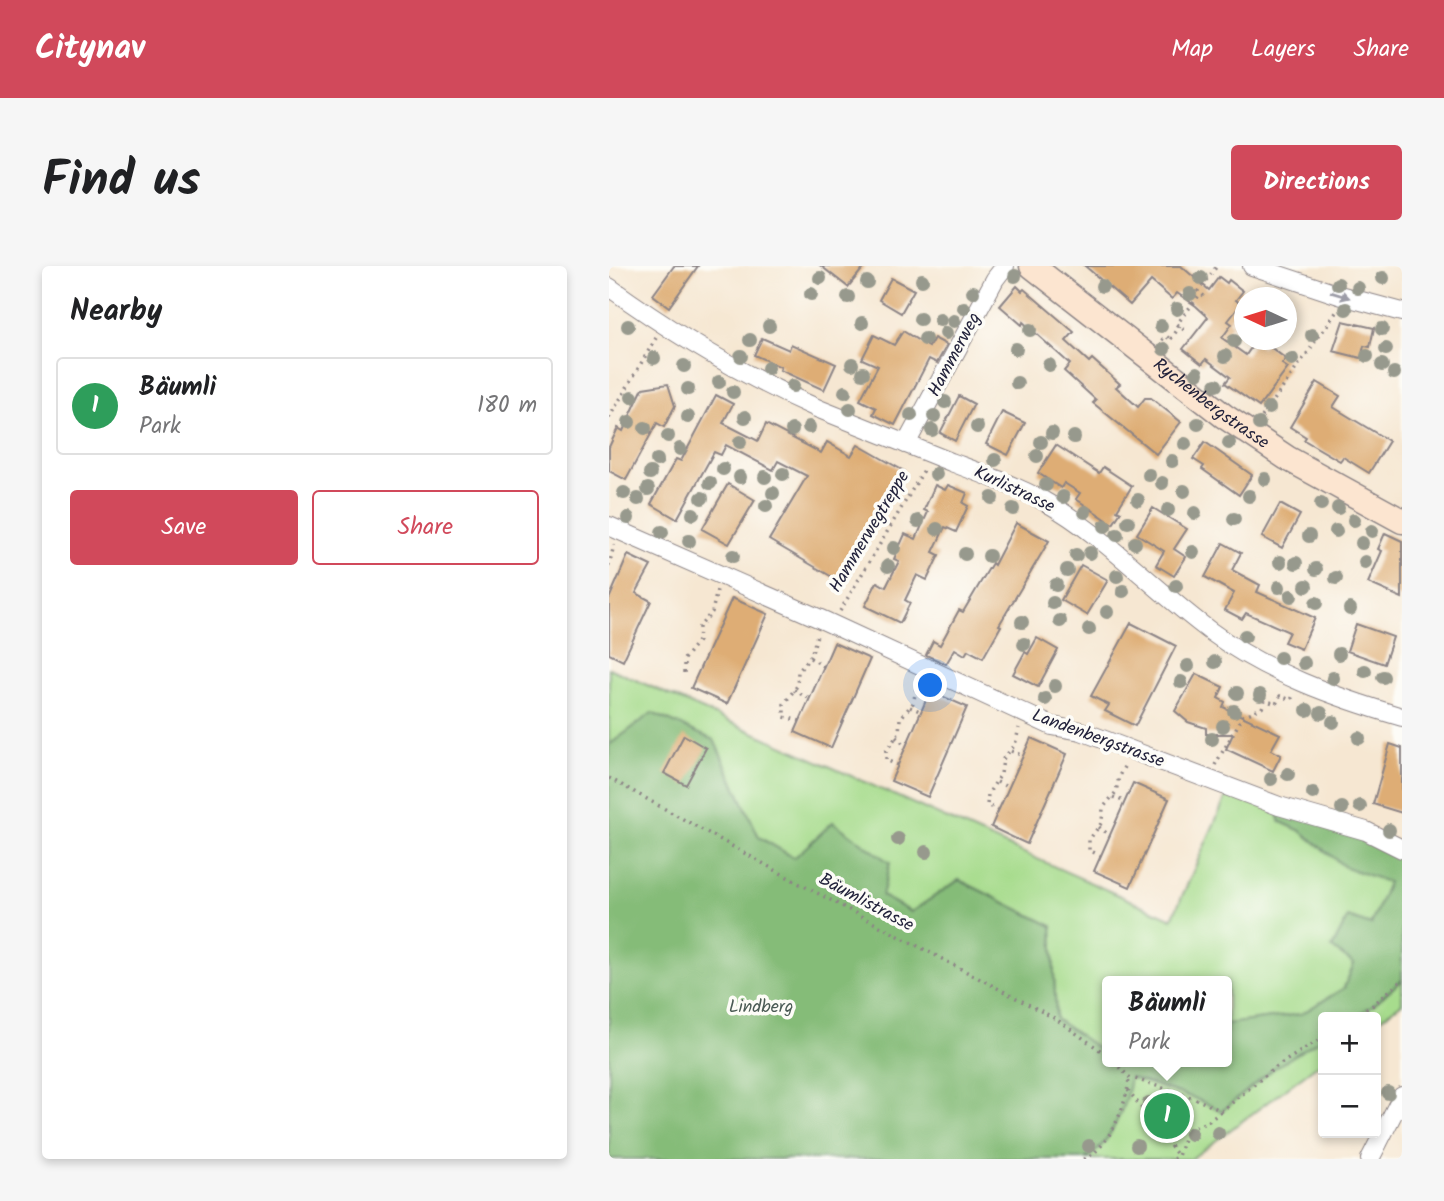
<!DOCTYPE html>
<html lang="en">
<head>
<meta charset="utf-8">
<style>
	body { margin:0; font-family:Kalam,sans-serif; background:#f6f6f6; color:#202124 }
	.controls { position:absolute; right:21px; bottom:21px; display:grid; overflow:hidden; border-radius:7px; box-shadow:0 4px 10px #0003 }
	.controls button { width:63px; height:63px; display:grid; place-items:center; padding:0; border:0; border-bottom:2px solid #e0e0e0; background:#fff; color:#202124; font:35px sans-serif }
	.compass { position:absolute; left:625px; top:21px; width:63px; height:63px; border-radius:50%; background:#fff; box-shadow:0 4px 10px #0003; rotate:274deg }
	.you { position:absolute; left:322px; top:420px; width:24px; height:24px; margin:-18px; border:5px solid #fff; border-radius:50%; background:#1a73e8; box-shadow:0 0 0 10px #1a73e833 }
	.badge { display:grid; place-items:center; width:46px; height:46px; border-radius:50%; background:#d1495b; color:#fff; font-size:23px; font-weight:700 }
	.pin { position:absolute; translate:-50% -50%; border:4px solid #fff; box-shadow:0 2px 7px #0006 }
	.popup { position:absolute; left:493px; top:710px; width:130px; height:91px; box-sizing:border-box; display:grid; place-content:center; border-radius:7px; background:#fff; filter:drop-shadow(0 2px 5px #0005); font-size:23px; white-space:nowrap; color:#757577 }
	.popup b { font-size:26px; color:#202124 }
	.popup::after { content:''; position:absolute; left:50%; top:100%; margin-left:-14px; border:14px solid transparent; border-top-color:#fff }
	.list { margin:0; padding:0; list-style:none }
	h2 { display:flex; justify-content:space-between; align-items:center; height:91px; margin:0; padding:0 28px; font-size:30px }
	h2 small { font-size:23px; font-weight:400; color:#757577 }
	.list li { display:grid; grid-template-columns:46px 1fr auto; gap:21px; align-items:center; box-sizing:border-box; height:98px; margin:0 14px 14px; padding:0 14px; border:2px solid #e0e0e0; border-radius:7px }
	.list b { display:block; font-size:26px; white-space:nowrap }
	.list p { margin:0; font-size:23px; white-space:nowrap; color:#757577 }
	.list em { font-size:23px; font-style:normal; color:#757577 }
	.actions { display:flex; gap:14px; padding:21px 28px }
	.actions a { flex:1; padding:16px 0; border:2px solid #d1495b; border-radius:7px; text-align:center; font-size:24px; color:#d1495b }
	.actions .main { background:#d1495b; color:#fff }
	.map { position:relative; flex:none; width:793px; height:893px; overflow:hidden; border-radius:7px }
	header { display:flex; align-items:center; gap:42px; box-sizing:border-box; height:98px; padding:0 35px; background:#d1495b; color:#fff }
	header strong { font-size:33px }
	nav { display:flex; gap:38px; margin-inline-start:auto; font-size:24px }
	.intro { display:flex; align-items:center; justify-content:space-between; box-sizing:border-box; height:168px; padding:0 42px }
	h1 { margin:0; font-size:49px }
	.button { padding:18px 32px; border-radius:7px; background:#d1495b; color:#fff; font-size:24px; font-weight:700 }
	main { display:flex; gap:42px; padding:0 42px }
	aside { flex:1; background:#fff; border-radius:7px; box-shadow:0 4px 10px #0003 }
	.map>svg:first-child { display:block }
</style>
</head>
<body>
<header>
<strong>Citynav</strong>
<nav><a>Map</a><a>Layers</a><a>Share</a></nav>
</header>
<div class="intro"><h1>Find us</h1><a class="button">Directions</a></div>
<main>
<aside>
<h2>Nearby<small></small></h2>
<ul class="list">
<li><span class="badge" style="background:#2e9e5b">1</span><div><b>Bäumli</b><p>Park</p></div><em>180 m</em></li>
</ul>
<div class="actions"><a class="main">Save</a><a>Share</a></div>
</aside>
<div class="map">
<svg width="793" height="893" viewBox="0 0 793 893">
	<rect width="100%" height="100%" fill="#fdfcf7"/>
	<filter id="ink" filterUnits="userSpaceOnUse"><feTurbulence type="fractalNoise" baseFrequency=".0143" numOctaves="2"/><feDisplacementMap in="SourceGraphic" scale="14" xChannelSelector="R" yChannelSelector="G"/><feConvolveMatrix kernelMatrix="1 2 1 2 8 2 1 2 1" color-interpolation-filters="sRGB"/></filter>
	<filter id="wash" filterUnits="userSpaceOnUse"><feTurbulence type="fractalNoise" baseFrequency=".00686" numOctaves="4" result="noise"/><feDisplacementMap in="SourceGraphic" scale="28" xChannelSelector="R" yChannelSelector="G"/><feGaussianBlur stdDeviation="1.57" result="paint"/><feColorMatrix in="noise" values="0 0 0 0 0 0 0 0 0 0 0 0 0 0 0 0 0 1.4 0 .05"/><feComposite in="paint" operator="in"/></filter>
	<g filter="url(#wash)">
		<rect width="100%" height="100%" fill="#f6e7d2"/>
		<!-- green -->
		<g fill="#a7dc8d" stroke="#647f64" stroke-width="2">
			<path d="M0 402 563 653 621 522 670 540V555L692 565 736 601 780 616 761 660 723 681 745 698 735 722 692 748 618 758V715H498V789L447 753 443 660 350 614 302 646 273 630 224 556 186 592 150 571 105 474 0 479Z"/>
			<path d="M793 714V737L767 756V751H745L764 739Z"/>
			<path d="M714 771V795L582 893H475C500 883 519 837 520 811L585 832 613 845 664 803Z"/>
		</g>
		<!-- forest -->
		<path fill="#85bc78" stroke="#546f5a" stroke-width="2" d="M43 447 105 474 150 571 185 592 224 556 281 597 273 630 302 646 350 614 443 660 447 753 498 789V796H618V758L692 748 735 722 745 698 723 682 739 651 762 659 779 616 736 601 692 565 670 555V540L793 583V714L764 739 745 751H714V771L664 803 613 845 585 832 521 811C518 837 500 883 475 893H0V479Z"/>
		<g id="blocks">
			<!-- building -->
			<g fill="#dead75">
				<path d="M65 0H89L60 41 44 29Z"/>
				<path d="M212 0H256L239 21Z"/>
				<path d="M476 0H572L600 24 610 11 618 17 620 14 634 25 627 34 632 38 619 55 623 58 613 72 637 89 646 76 653 81 656 77 677 93 673 98 679 102 650 141 616 117 621 111 597 93 593 98 574 83 599 51 587 40 568 27 563 33 542 15 521 39Z"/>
				<path d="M282 12 305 24 292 47 270 34Z"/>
				<path d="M408 20 413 25 415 23 465 66 457 75 480 96 483 93 511 118 507 121 529 141 536 132H542L572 156 547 188 484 137 487 134 455 105 461 98 414 56 413 59 391 40Z"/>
				<path d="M734 55 765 62 761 81 755 80 752 92 724 85Z"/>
				<path d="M294 65 320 81 325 72 338 79 328 97 320 93 286 159 264 148 267 142 251 134 269 100 253 93 265 69 285 79Z"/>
				<path d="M153 72 180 84 182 78 227 98 215 124 171 104 172 101 145 89Z"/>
				<path d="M708 116 731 130 724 141 780 175 760 207 734 191 731 195 695 174 697 171 681 161Z"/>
				<path d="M59 118 66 140 55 161 48 157 17 214 0 205V181L9 162 14 165 34 122Z"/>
				<path d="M107 129 124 138 114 157 149 175 157 158 212 187 218 176 242 190 249 179 295 205 230 315 160 274 198 210 169 195 164 204 117 179 112 189 105 186 68 253 42 238 67 193 72 195Z"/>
				<path d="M350 130 365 138 346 175 331 167Z"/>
				<path d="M393 146 416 157 399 189 377 178Z"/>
				<path d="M596 176 643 209 630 229 593 203 595 200 584 193Z"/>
				<path d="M447 179 490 207 494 201 523 220 508 244 512 246 504 258 467 233 471 227 455 217 452 222 429 207Z"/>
				<path d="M119 218 146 234 120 278 93 263Z"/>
				<path d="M326 219 336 224 339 219 358 227 354 237 359 240 347 266 336 261 324 286 330 289 318 314 308 309 296 334 301 337 291 357 256 340 268 316 277 321 290 295 285 293 296 268 307 273 319 246 315 244Z"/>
				<path d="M671 238 691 249 673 282 653 271Z"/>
				<path d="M544 242 578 263 565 283 577 291 565 310 547 299 555 285 528 268Z"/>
				<path d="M407 257 440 275 390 359 392 360 374 392 359 384 356 389 346 383 337 398 317 389 324 375 331 379 350 344 354 346 383 297 385 299Z"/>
				<path d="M776 267 793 275V332L759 317 773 285 769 283Z"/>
				<path d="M614 277 632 287 623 304 651 319 648 326 706 352 692 383 675 376 680 366 637 347 633 353 616 344 625 327 596 311Z"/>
				<path d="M19 289 42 300 27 327 42 335 14 395 0 388V333Z"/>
				<path d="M472 299 499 314 478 349 452 334Z"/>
				<path d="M123 332 159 348 118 438 82 422Z"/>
				<path d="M522 357 567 380 526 460 496 445 500 439 482 430Z"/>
				<path d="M747 358 784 371 775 398 738 385Z"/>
				<path d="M428 372 449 384 429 421 404 408 416 386 419 388Z"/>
				<path d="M225 377 261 393 222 482 186 466Z"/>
				<path d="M587 408 614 421 609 432 616 436 614 441 671 468 662 484 672 489 664 505 617 483 624 468H597V462L579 456 566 445Z"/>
				<path d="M321 425 358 441 319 531 282 515Z"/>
				<path d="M75 469 97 482 77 519 55 507Z"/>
				<path d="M422 472 458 488 418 578 382 561Z"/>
				<path d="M781 478 793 482V547L764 538Z"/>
				<path d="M524 517 560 533 521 621 485 605Z"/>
			</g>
		</g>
	</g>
	<g filter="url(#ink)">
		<use href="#blocks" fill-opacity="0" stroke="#8c8486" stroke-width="2"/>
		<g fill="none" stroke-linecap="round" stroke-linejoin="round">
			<!-- street casing -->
			<g stroke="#8c8486" stroke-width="20">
				<g id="street">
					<path d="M643 0 730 29 793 46"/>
					<path d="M0 21C65 68 136 111 210 143 254 161 298 178 342 196 374 208 405 219 435 235 497 270 544 323 601 365 658 407 726 431 793 451"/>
					<path d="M297 178 386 13 396 0"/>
					<path d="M0 260 216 355 443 460 472 465 670 540 757 565 793 583"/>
					<path d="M761 893 793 830"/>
				</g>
			</g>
			<!-- secondary casing -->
			<g stroke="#8c8486" stroke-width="27">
				<g id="secondary">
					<path id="s1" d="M423 0 615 150 678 192 793 255"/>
				</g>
			</g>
			<!-- path -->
			<g stroke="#8c8486" stroke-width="3.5" stroke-dasharray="2 5" stroke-linecap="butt">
				<path d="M595 30 589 25 608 0"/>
				<path d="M575 64 568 58 592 27"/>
				<path d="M562 73 571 60"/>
				<path d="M553 74 557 70 561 73"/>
				<path d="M653 151 728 45"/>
				<path d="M0 152 47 72"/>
				<path d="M0 300 5 279"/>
				<path d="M231 345 315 204"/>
				<path d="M201 392 215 400"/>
				<path d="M75 407V393L89 375 90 361 103 346 108 324"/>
				<path d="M185 424 201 433"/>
				<path d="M301 441 313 446"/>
				<path d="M191 455 175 451V438L188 420 189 406 202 390 208 369"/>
				<path d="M287 471 297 480"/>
				<path d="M402 485 414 490"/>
				<path d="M289 499 277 494V485L290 467 291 453 304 437 309 416"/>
				<path d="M606 499 634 450 653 442 656 434 667 438 671 430 682 434 684 430"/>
				<path d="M0 512 193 619 447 753 498 789"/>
				<path d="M388 516 400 522"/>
				<path d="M504 531 516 536"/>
				<path d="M390 544 378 539 379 528 392 508 394 493 406 479 410 462"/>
				<path d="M490 561 501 570"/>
				<path d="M492 590 480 584V574L493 556 494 542 507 526 510 510 516 499"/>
				<path d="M745 751 764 739 793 714"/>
				<path d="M505 796 520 811 585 832 613 845 664 803 714 771"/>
				<path d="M519 824 569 890"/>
				<path d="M475 893C500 883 519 836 520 811"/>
				<path d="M564 893 569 890 578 864 600 855 613 845"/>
			</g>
			<!-- street -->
			<use href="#street" stroke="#fff" stroke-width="18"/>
			<!-- secondary -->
			<use href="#secondary" stroke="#fce5d0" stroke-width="24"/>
		</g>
		<!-- trees -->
		<g fill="#97998d">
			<circle cx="406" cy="10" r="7"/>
			<circle cx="211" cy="12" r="7"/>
			<circle cx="592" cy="12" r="7"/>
			<circle cx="774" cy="12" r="7"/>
			<circle cx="313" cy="14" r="7"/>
			<circle cx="258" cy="16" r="7"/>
			<circle cx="729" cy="18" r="7"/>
			<circle cx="493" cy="20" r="7"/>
			<circle cx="749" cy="22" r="7"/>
			<circle cx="364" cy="26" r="7"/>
			<circle cx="202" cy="28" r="7"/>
			<circle cx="581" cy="28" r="7"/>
			<circle cx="239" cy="31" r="7"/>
			<circle cx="355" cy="42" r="7"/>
			<circle cx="568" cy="43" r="7"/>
			<circle cx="737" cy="43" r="7"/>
			<circle cx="311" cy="53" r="7"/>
			<circle cx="331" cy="54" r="7"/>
			<circle cx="345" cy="55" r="7"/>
			<circle cx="253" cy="57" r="7"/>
			<circle cx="19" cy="60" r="7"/>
			<circle cx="160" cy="60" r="7"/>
			<circle cx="552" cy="60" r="7"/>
			<circle cx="773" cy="63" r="7"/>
			<circle cx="421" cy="64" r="7"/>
			<circle cx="337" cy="67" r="7"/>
			<circle cx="703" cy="69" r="7"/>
			<circle cx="316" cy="73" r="7"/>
			<circle cx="141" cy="74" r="7"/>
			<circle cx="625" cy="75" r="7"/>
			<circle cx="407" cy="83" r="7"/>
			<circle cx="555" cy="83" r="7"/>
			<circle cx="777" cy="83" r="7"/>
			<circle cx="132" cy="90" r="7"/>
			<circle cx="616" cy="90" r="7"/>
			<circle cx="758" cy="90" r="7"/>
			<circle cx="45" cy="92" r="7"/>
			<circle cx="683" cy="93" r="7"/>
			<circle cx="243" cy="98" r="7"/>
			<circle cx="440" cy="99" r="7"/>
			<circle cx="773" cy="99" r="7"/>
			<circle cx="75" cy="100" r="7"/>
			<circle cx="159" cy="102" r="7"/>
			<circle cx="254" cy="107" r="7"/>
			<circle cx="588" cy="107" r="7"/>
			<circle cx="785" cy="107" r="7"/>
			<circle cx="110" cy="116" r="7"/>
			<circle cx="408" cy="117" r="7"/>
			<circle cx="607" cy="119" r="7"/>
			<circle cx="184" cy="120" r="7"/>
			<circle cx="79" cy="123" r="7"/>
			<circle cx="124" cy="126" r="7"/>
			<circle cx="236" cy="126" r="7"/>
			<circle cx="23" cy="131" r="7"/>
			<circle cx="336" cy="136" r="7"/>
			<circle cx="660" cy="142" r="7"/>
			<circle cx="241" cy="143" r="7"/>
			<circle cx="302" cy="149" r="7"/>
			<circle cx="325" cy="150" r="7"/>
			<circle cx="79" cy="151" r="7"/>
			<circle cx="136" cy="151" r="7"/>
			<circle cx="20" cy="156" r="7"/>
			<circle cx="589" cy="158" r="7"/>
			<circle cx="650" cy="158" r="7"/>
			<circle cx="200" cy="161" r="7"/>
			<circle cx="368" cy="161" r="7"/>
			<circle cx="36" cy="162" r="7"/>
			<circle cx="183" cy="164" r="7"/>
			<circle cx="323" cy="164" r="7"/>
			<circle cx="443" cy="167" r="7"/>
			<circle cx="59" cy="170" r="7"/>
			<circle cx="465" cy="171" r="7"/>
			<circle cx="131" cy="176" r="7"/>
			<circle cx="432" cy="176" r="7"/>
			<circle cx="620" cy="177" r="7"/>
			<circle cx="576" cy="178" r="7"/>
			<circle cx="71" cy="183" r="7"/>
			<circle cx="428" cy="190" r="7"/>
			<circle cx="48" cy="194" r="7"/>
			<circle cx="386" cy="194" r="7"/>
			<circle cx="563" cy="195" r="7"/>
			<circle cx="114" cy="203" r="7"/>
			<circle cx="41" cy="207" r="7"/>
			<circle cx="174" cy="208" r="7"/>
			<circle cx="327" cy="208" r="7"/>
			<circle cx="540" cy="209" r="7"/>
			<circle cx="131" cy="211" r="7"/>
			<circle cx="156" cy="211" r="7"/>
			<circle cx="656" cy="213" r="7"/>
			<circle cx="101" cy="217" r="7"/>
			<circle cx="553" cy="217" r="7"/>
			<circle cx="437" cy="219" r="7"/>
			<circle cx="39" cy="223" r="7"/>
			<circle cx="575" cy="225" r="7"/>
			<circle cx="15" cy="227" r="7"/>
			<circle cx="164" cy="227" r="7"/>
			<circle cx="640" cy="230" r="7"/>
			<circle cx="454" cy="231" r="7"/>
			<circle cx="93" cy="232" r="7"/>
			<circle cx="383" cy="232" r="7"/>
			<circle cx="29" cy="233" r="7"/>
			<circle cx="529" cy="234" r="7"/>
			<circle cx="712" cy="238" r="7"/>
			<circle cx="157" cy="240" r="7"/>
			<circle cx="729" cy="242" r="7"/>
			<circle cx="404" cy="243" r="7"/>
			<circle cx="559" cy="244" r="7"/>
			<circle cx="476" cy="246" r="7"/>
			<circle cx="586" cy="247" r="7"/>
			<circle cx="84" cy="248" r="7"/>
			<circle cx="19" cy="252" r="7"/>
			<circle cx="625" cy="253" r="7"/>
			<circle cx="745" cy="254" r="7"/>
			<circle cx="309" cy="255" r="7"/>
			<circle cx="519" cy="256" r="7"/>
			<circle cx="496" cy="260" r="7"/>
			<circle cx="328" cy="263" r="7"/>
			<circle cx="727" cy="265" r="7"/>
			<circle cx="763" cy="265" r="7"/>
			<circle cx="53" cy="266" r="7"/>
			<circle cx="508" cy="269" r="7"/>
			<circle cx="700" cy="270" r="7"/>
			<circle cx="80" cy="275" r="7"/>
			<circle cx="526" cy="277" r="7"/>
			<circle cx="753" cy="277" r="7"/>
			<circle cx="285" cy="282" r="7"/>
			<circle cx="584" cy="286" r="7"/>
			<circle cx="481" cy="287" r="7"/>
			<circle cx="356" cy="288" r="7"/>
			<circle cx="467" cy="289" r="7"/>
			<circle cx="124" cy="290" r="7"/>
			<circle cx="380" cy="290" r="7"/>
			<circle cx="671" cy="296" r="7"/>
			<circle cx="756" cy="296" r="7"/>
			<circle cx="687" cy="297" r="7"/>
			<circle cx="279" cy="300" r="7"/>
			<circle cx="707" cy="303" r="7"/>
			<circle cx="458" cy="304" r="7"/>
			<circle cx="508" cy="310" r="7"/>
			<circle cx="727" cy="312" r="7"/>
			<circle cx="447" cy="319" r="7"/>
			<circle cx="567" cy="320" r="7"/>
			<circle cx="697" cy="320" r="7"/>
			<circle cx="670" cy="321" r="7"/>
			<circle cx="514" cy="325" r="7"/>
			<circle cx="682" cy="330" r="7"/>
			<circle cx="444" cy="337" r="7"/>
			<circle cx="707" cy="337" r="7"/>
			<circle cx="741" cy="343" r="7"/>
			<circle cx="498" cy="346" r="7"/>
			<circle cx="451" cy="355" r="7"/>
			<circle cx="413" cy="356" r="7"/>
			<circle cx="480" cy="363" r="7"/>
			<circle cx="636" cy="370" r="7"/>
			<circle cx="415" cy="378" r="7"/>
			<circle cx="730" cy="388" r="7"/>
			<circle cx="671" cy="392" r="7"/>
			<circle cx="606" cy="396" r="7"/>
			<circle cx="695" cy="397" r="7"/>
			<circle cx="579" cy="400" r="7"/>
			<circle cx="756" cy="405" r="7"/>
			<circle cx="774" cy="411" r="7"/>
			<circle cx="724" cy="412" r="7"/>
			<circle cx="572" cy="416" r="7"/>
			<circle cx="446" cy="420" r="7"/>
			<circle cx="628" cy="427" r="7"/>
			<circle cx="651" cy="429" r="7"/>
			<circle cx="436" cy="433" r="7"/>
			<circle cx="698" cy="444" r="7"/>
			<circle cx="625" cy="445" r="7"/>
			<circle cx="712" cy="447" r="7"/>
			<circle cx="724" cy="456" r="7"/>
			<circle cx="614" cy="460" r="7"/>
			<circle cx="750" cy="472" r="7"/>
			<circle cx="603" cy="473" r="7"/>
			<circle cx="679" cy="508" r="7"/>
			<circle cx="662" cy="513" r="7"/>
			<circle cx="704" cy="527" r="7"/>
			<circle cx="751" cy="540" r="7"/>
			<circle cx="733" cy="542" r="7"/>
			<circle cx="780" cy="564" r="7"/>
			<circle cx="289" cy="573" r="7"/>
			<circle cx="317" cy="586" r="7"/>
			<circle cx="779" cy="827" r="7"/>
			<circle cx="540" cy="837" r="7"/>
			<circle cx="570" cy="843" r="7"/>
			<circle cx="609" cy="867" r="7"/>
			<circle cx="582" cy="868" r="7"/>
			<circle cx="480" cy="880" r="7"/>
			<circle cx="528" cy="880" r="7"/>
		</g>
		<!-- one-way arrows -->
		<defs><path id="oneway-solid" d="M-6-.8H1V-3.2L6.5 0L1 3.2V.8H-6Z" transform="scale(1.75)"/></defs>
		<use fill="#9c9ca7" href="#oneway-solid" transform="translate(731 29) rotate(17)"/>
	</g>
	<g text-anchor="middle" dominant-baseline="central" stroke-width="7" stroke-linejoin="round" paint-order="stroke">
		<!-- street labels -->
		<g font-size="18" fill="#22223b" stroke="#fdfcf7">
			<text transform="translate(346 89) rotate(-62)">Hammerweg</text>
			<text stroke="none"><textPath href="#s1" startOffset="226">Rychenbergstrasse</textPath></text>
			<text transform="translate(405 224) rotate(25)">Kurlistrasse</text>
			<text transform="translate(261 266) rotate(-59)">Hammerwegtreppe</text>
			<text transform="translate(489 473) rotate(20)">Landenbergstrasse</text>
			<text transform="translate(257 637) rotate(28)">Bäumlistrasse</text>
		</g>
		<!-- park labels -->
		<g font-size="18" fill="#4a5a54" stroke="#fdfcf7">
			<text x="152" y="741">Lindberg</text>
		</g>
	</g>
</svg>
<div class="controls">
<button>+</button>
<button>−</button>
</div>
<svg class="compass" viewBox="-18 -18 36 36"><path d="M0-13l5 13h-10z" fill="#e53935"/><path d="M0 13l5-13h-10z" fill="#757577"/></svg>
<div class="you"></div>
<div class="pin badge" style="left:558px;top:850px;background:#2e9e5b">1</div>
<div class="popup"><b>Bäumli</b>Park</div>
</div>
</main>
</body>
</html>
